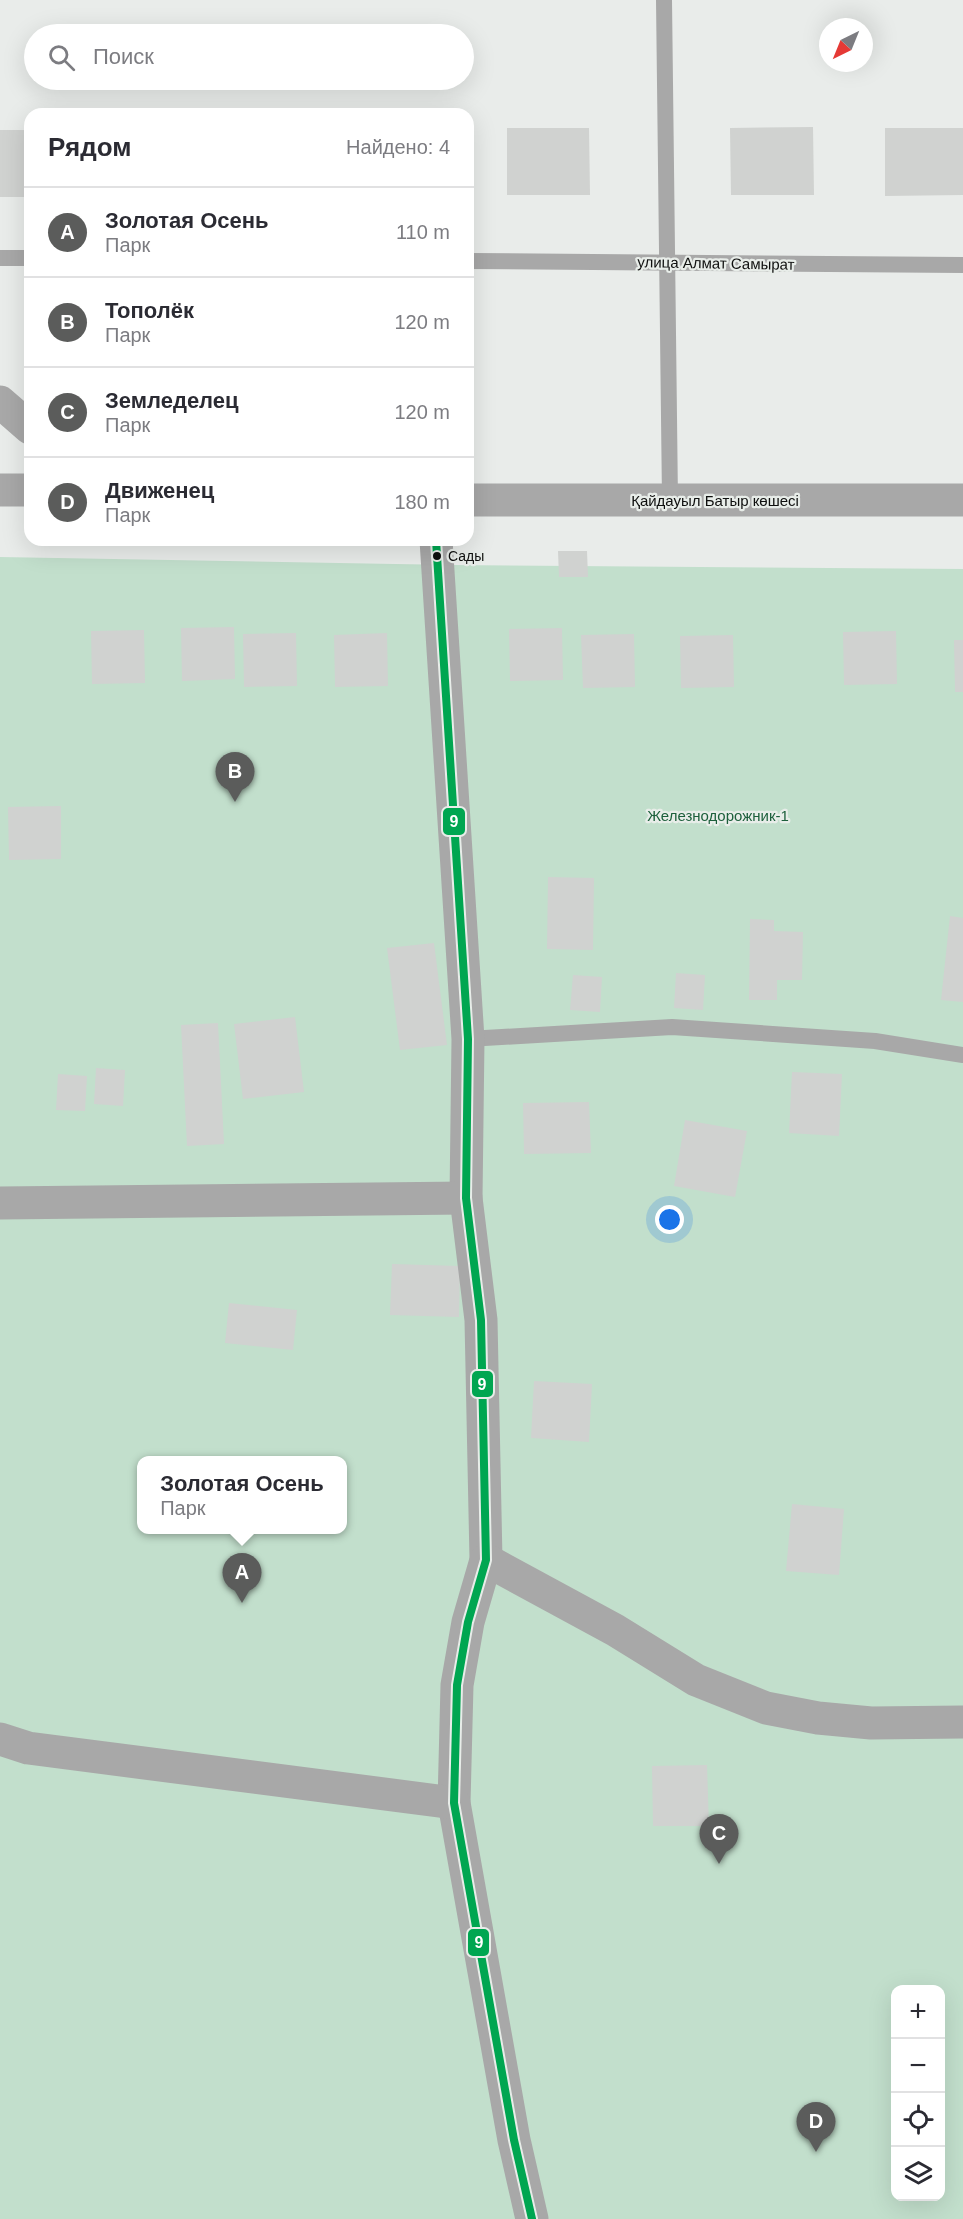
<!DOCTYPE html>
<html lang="ru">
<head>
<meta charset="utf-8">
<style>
	body { margin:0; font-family:Helvetica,sans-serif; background:#f2f2f3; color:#2b2b33 }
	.controls { position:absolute; right:18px; bottom:18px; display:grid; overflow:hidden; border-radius:12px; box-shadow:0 6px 24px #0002 }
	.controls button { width:54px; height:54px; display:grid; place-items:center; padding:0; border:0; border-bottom:2px solid #e1e1e2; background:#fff; color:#2b2b33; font:30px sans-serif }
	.compass { position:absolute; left:819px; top:18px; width:54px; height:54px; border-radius:50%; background:#fff; box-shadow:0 6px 24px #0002; rotate:223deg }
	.you { position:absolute; left:670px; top:1220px; width:21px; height:21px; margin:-15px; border:4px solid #fff; border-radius:50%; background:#1a73e8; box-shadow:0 0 0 9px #1a73e833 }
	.badge { display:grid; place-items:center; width:39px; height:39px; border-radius:50%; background:#5b5c5b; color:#fff; font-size:20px; font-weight:700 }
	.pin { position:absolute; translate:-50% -50px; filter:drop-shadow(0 2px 3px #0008) }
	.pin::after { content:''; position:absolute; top:32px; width:21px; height:18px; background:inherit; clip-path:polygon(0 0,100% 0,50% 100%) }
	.popup { position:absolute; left:137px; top:1456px; width:210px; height:78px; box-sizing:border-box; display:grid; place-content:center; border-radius:12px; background:#fff; filter:drop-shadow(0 2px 4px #0005); font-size:20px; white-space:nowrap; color:#7c7c81 }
	.popup b { font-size:22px; color:#2b2b33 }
	.popup::after { content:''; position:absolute; left:50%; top:100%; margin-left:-12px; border:12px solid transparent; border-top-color:#fff }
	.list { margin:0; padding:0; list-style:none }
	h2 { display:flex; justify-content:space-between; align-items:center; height:78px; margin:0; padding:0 24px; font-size:26px }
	h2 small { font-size:20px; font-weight:400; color:#7c7c81 }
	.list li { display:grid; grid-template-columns:39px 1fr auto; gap:18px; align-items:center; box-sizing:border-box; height:90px; padding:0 24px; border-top:2px solid #e1e1e2 }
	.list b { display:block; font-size:22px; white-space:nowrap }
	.list p { margin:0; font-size:20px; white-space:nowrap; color:#7c7c81 }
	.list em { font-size:20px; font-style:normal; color:#7c7c81 }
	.icon { flex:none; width:33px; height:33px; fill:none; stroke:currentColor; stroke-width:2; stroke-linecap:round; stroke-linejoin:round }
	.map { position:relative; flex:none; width:963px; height:2219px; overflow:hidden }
	.search { position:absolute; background:#fff; box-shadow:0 6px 24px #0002; left:24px; top:24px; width:450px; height:66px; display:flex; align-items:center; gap:15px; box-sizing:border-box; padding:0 21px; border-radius:33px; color:#7c7c81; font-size:22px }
	.panel { position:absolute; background:#fff; box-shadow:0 6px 24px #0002; left:24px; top:108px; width:450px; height:438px; border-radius:18px }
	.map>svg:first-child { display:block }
</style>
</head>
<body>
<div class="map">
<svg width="963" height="2219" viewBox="0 0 963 2219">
	<rect width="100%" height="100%" fill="#e9ecea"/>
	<!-- green -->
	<path fill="#c2dfcc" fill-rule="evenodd" d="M0 557 452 565 963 569V2219H0ZM142 1460H342V1530H142ZM896 1990H940V2196H896Z"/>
	<!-- building -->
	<g fill="#d0d2d0">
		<path d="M813 127 814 195H731L730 128Z"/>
		<path d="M507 128H589L590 195H507Z"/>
		<path d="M885 128H963V195L885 196Z"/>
		<rect x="0" y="130" width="30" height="67"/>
		<path d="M558 551H587L588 577H559Z"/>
		<path d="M234 627 235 679 182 681 181 628Z"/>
		<path d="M562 628 563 680 510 681 509 629Z"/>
		<path d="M144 630 145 683 92 684 91 631Z"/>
		<path d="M896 631 897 684 844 685 843 632Z"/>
		<path d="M296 633 297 686 244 687 243 634Z"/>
		<path d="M387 633 388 686 335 687 334 635Z"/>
		<path d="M634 634 635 687 583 688 581 635Z"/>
		<path d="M733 635 734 687 681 688 680 636Z"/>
		<path d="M954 640H963V692H955Z"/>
		<path d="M61 806V859L9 860 8 807Z"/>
		<path d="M548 877 594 878 593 950 547 949Z"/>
		<path d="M950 916 963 918V1002L941 1000Z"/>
		<path d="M750 919 774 920V931L803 932 802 980H777V1000H749Z"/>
		<path d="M434 943 447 1045 400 1050 387 948Z"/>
		<path d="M676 973 705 975 703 1010 674 1008Z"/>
		<path d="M573 975 602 977 600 1012 570 1010Z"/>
		<path d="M295 1017 304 1092 243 1099 234 1024Z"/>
		<path d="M218 1023 224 1144 187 1146 181 1025Z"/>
		<path d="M96 1068 125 1070 123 1106 94 1104Z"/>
		<path d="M792 1072 842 1074 839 1136 789 1133Z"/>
		<path d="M58 1074 87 1076 85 1111 56 1110Z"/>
		<path d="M589 1102 591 1153 524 1154 523 1103Z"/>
		<path d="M685 1120 747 1131 735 1197 674 1186Z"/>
		<path d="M392 1264 460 1266 459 1317 390 1315Z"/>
		<path d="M229 1303 297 1310 293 1350 225 1343Z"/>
		<path d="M534 1381 592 1384 589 1442 531 1438Z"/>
		<path d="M792 1504 844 1509 839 1575 786 1571Z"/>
		<path d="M707 1765 709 1826H653L652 1766Z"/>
	</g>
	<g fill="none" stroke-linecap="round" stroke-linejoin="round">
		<!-- service -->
		<g stroke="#a8a8a8" stroke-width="16">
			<path d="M664 0 670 500"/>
			<path d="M0 258H30"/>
			<path d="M468 261 963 265"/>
			<path d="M468 1039 672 1027 875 1041 963 1055"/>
		</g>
		<!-- minor -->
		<g stroke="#a8a8a8" stroke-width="33">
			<path d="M0 402 30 428"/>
			<path d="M436 540 468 1039 466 1198 481 1320 486 1560 468 1622 457 1685 454 1803 514 2140 532 2219"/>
			<path d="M0 1203 466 1198"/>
			<path d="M486 1560 615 1630 696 1680 766 1708 818 1718 871 1723 963 1722"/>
			<path d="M0 1739 28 1748 454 1803"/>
		</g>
		<!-- tertiary -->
		<g stroke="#a8a8a8" stroke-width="33">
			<path d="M0 490H30"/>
			<path d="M468 500H963"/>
		</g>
		<!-- bus-1 casing -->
		<g stroke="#e8ede9" stroke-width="12">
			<path id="bus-1" d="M436 540 468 1039 466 1198 481 1320 486 1560 468 1622 457 1685 454 1803 514 2140 532 2219"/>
		</g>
		<!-- bus-1 -->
		<use href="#bus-1" stroke="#00a651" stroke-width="8"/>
	</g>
	<!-- markers -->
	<circle fill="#0e0f0e" stroke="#e8ede9" stroke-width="2" cx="437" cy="556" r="5"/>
	<g text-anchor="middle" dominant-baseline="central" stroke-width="4.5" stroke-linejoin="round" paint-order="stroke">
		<!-- bus labels -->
		<g font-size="14" fill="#0e0f0e" stroke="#e8ede9" text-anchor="start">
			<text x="448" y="556">Сады</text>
		</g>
		<!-- street labels -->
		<g font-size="15" fill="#0e0f0e" stroke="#e8ede9">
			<text transform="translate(716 263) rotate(1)">улица Алмат Самырат</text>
			<text x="715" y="500">Қайдауыл Батыр көшесі</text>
		</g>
		<!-- park labels -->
		<g font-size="15" fill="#1c5f3b" stroke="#e8ede9">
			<text x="718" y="815">Железнодорожник-1</text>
		</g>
	</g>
	<g stroke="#e8ede9" stroke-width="2">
		<rect x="442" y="807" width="24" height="29" rx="6" fill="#00a651"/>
		<rect x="471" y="1370" width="23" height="28" rx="6" fill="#00a651"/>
		<rect x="467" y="1928" width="23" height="29" rx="6" fill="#00a651"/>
	</g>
	<g font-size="16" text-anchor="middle" font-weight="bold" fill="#fff">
		<text x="454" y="827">9</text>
		<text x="482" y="1390">9</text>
		<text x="479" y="1948">9</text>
	</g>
</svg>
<div class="controls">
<button>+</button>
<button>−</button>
<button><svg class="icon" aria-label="locate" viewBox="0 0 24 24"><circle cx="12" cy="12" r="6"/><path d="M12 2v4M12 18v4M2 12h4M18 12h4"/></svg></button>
<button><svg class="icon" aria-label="layers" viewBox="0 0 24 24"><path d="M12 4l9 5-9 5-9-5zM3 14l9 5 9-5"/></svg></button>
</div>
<svg class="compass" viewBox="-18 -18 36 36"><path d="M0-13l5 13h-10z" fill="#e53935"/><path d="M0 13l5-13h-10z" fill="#7c7c81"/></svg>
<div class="you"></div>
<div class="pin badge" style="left:242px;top:1603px">A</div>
<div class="popup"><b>Золотая Осень</b>Парк</div>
<div class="pin badge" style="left:235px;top:802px">B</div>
<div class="pin badge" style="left:719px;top:1864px">C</div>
<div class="pin badge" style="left:816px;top:2152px">D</div>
<div class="search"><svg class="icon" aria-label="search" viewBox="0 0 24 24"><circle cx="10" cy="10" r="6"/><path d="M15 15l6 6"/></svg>Поиск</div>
<section class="panel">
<h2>Рядом<small>Найдено: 4</small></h2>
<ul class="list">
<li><span class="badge">A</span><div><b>Золотая Осень</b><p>Парк</p></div><em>110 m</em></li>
<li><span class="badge">B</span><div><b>Тополёк</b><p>Парк</p></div><em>120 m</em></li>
<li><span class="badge">C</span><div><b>Земледелец</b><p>Парк</p></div><em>120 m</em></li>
<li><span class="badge">D</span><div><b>Движенец</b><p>Парк</p></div><em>180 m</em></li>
</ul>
</section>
</div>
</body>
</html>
